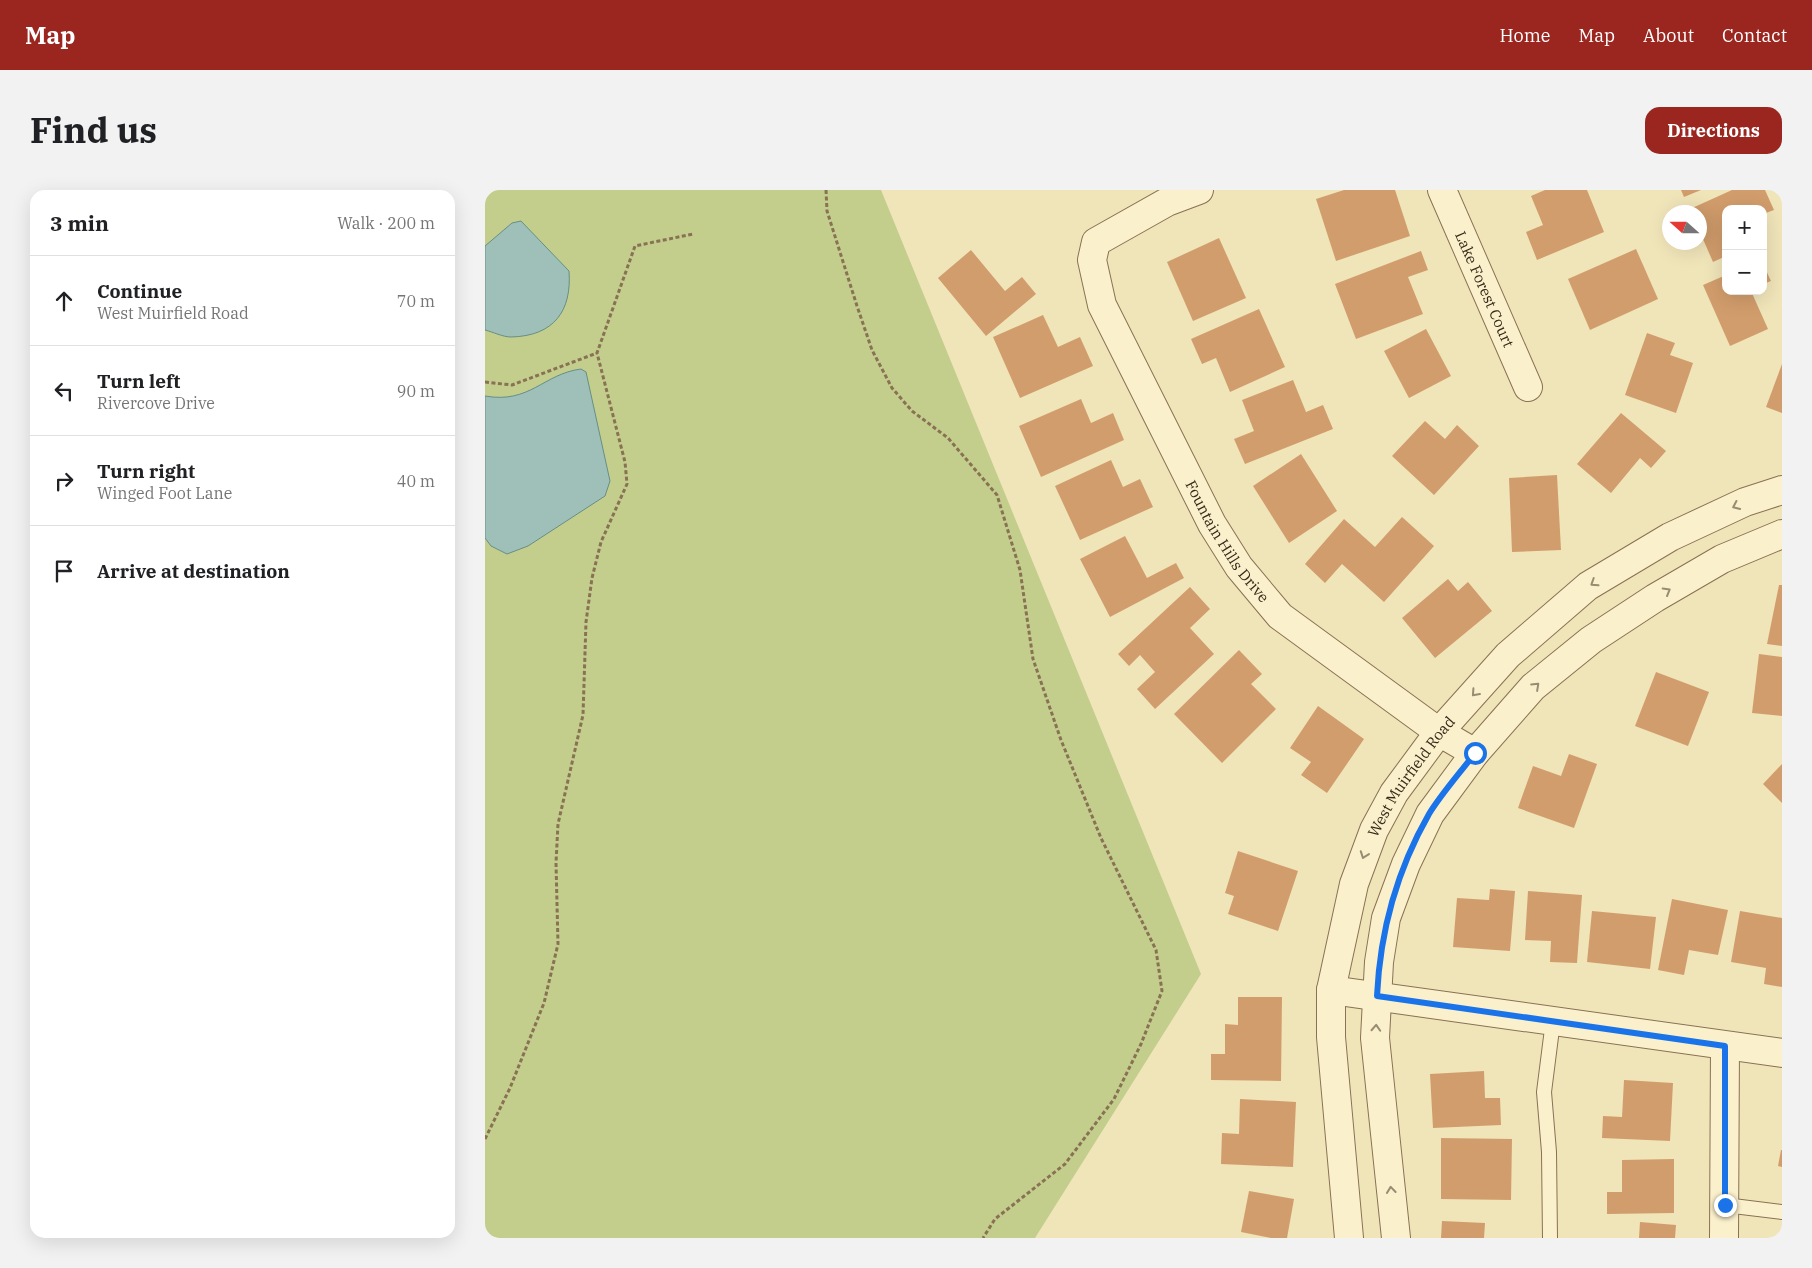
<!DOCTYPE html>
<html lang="en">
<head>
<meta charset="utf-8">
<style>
	body { margin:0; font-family:"IBM Plex Serif",serif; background:#f2f2f2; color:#202124 }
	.controls { position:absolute; right:15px; top:15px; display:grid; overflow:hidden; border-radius:10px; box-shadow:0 5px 20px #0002 }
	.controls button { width:45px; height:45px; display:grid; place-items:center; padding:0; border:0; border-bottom:1px solid #e0e0e0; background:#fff; color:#202124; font:25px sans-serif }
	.compass { position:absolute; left:1177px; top:15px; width:45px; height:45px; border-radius:50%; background:#fff; box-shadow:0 5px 20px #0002; rotate:291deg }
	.stop { position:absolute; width:15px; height:15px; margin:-11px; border:4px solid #1a73e8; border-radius:50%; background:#fff }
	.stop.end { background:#1a73e8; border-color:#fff; box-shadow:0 1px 5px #0008 }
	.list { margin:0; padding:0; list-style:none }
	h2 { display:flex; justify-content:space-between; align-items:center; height:65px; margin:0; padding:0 20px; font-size:21px }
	h2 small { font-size:16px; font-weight:400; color:#757577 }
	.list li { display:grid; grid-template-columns:32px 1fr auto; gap:15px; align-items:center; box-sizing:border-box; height:90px; padding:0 20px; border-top:1px solid #e0e0e0 }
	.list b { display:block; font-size:19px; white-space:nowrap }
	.list p { margin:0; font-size:16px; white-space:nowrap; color:#757577 }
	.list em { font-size:16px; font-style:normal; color:#757577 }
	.icon { flex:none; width:28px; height:28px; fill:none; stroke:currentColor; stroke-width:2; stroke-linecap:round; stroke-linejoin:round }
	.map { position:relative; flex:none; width:1297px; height:1048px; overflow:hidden; border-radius:15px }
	header { display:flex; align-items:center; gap:30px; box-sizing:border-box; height:70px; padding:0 25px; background:#9a261f; color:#fff }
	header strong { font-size:24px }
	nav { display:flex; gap:28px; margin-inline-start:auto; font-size:18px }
	.intro { display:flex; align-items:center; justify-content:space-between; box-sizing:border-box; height:120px; padding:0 30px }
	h1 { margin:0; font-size:35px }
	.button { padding:12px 22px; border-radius:15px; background:#9a261f; color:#fff; font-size:18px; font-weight:700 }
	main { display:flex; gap:30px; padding:0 30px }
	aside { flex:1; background:#fff; border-radius:15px; box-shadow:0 5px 20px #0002 }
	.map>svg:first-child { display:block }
</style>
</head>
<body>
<header>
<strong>Map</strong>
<nav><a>Home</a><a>Map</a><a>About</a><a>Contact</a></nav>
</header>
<div class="intro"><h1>Find us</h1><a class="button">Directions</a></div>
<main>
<aside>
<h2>3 min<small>Walk · 200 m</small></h2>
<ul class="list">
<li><svg class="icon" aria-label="ahead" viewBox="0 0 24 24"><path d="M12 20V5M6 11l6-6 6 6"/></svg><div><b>Continue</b><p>West Muirfield Road</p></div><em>70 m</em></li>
<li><svg class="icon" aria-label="left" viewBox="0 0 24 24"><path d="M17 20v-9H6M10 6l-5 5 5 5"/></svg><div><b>Turn left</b><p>Rivercove Drive</p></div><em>90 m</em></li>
<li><svg class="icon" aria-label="right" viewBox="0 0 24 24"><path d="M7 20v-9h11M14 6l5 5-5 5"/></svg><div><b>Turn right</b><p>Winged Foot Lane</p></div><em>40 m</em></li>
<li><svg class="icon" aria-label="arrive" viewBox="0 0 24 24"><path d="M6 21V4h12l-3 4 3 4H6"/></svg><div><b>Arrive at destination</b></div></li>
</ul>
</aside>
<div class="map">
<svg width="1297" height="1048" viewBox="0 0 1297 1048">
	<rect width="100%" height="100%" fill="#f0e4b9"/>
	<!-- green -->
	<path fill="#c3ce8d" d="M0 0H396L716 784 550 1048H0Z"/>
	<!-- water -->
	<g fill="#9ec0b9" stroke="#668e86">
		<path d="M36 31 84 81C87 121 69 146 26 147 18 147 8 142 0 140V56L27 33Z"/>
		<path d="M96 179 101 182 125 291 120 306 43 356 22 364 6 356 0 348V206C45 214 58 184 96 179Z"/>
	</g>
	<!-- building -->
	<g fill="#d29d6c">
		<path d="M859 0H910L925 46 851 71 831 9Z"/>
		<path d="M1060 0H1102L1119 42 1052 70 1041 42 1058 35 1046 6Z"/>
		<path d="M1196 0H1216L1199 7Z"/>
		<path d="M1247 0H1280L1289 20 1278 24V19H1241V66L1228 72 1214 40V22H1207L1205 19Z"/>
		<path d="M734 48 761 108 708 131 682 72Z"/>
		<path d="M1151 59 1173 109 1105 140 1083 89Z"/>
		<path d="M486 60 520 101 537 87 551 104 501 146 453 88Z"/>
		<path d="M936 61 943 80 923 87 938 124 871 149 850 94Z"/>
		<path d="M1278 74 1286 91 1278 94Z"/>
		<path d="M1241 85V101H1266L1283 139 1245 156 1218 95Z"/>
		<path d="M774 119 800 177 745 202 731 168 717 174 706 149Z"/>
		<path d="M558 125 573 157 595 147 608 176 535 208 508 147Z"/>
		<path d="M941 139 966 186 924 208 899 161Z"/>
		<path d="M1162 143 1190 153 1185 165 1208 173 1191 223 1140 205Z"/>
		<path d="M1297 174V223L1281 217Z"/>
		<path d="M808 190 821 222 838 215 848 239 760 274 749 249 769 241 757 210Z"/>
		<path d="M596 209 606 233 628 223 639 250 556 287 534 236Z"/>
		<path d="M1136 223 1181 261 1166 278 1155 268 1126 303 1092 274Z"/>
		<path d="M940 231 960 249 972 235 994 256 949 305 907 266Z"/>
		<path d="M816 264 852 321 804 353 768 296Z"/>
		<path d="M626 270 638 297 655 289 668 317 595 350 570 296Z"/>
		<path d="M1072 285 1076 360 1027 362 1024 288Z"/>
		<path d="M917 327 949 356 899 412 857 374 840 393 820 374 859 329 890 357Z"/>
		<path d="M640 346 662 388 691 373 699 388 625 427 595 369Z"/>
		<path d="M963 389 973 401 983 392 1007 421 950 468 917 428Z"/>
		<path d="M1294 395H1297V456L1282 454Z"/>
		<path d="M705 397 725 419 705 438 729 464 670 519 652 499 670 482 655 465 644 476 633 464Z"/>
		<path d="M754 460 777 484 766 494 791 519 737 573 689 524Z"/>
		<path d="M1274 464 1297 467V526L1267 523Z"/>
		<path d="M1171 482 1224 502 1203 556 1150 536Z"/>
		<path d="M833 516 879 549 842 603 816 585 826 572 805 558Z"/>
		<path d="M1084 564 1112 574 1089 638 1033 618 1048 576 1076 586Z"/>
		<path d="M1297 574V613L1278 594Z"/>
		<path d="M753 661 813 681 793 741 743 724 749 706 740 703Z"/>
		<path d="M1005 699 1030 701 1025 761 968 757 972 708 1004 710Z"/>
		<path d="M1043 701 1097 705 1092 773 1065 772 1066 751 1040 750Z"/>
		<path d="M1187 709 1243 720 1233 765 1204 760 1199 785 1173 780Z"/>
		<path d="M1107 721 1171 727 1165 779 1102 772Z"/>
		<path d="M1255 721 1297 728V797L1279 794 1281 778 1246 772Z"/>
		<path d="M753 807H797L796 891 726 890V864H740V834L753 835Z"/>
		<path d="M999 881 1000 908H1015L1016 935 948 938 945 884Z"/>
		<path d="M1139 890 1188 893 1185 951 1117 948 1118 926 1137 927Z"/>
		<path d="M755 909 811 912 808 977 736 974 737 943 754 944Z"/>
		<path d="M956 948 1027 949 1026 1010 956 1009Z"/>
		<path d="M1296 960H1297V977L1293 976Z"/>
		<path d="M1189 969V1023L1122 1024V1002H1137V970Z"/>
		<path d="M764 1001 809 1009 802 1048H786L756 1042Z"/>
		<path d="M957 1031 1000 1033 999 1048H956Z"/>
		<path d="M1155 1032 1191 1035 1190 1048H1154Z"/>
	</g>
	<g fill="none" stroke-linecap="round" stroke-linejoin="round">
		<!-- service casing -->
		<g stroke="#887253" stroke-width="16">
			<g id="service">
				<path d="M1240 1015 1297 1022"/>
				<path d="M1065 1048 1064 962 1059 902 1068 831"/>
			</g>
		</g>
		<!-- minor casing -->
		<g stroke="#887253" stroke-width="30">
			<g id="minor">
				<path id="s1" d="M714 0 682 12 611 52 607 70 617 115 727 334 754 377 795 426 954 542 990 563"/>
				<path id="s2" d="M957 0 1043 197"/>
				<path d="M1239 1048 1240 856"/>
			</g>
		</g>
		<!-- tertiary casing -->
		<g stroke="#887253" stroke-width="30">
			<g id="tertiary">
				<path d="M846 800 1297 863"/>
				<path id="s3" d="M864 1048 846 847V800L869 694 889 640 909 603 954 542 1023 465 1103 396 1185 347 1260 312 1297 300"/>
				<path d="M911 1048 890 848 894 772 901 728 921 674 945 624 990 563 1048 497 1106 450 1170 408 1237 369 1297 344"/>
			</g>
		</g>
		<!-- path -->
		<g stroke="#887253" stroke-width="3" stroke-dasharray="4 2.5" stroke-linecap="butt">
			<path d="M341 0 342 21 372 116 387 160 407 198 427 221 463 248 512 305 535 380 548 469 576 550 616 648 671 760 677 801 656 854 629 909 580 974 510 1029 498 1048"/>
			<path d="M0 192 27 195 112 163"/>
			<path d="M0 949 25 898 59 813 73 754 71 673 73 634 98 525 101 432 107 388 116 352 142 294 140 272 112 163 150 56 208 44"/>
		</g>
		<!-- service -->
		<use href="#service" stroke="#fbf0cc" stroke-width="14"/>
		<!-- minor -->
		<use href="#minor" stroke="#fbf0cc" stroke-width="28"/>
		<!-- tertiary -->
		<use href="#tertiary" stroke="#fbf0cc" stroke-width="28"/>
	</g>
	<!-- one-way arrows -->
	<defs><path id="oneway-chevron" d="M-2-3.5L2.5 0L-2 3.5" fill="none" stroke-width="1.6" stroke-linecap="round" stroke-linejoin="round" transform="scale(1.25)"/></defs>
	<g stroke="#988c72">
		<use href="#oneway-chevron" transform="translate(1251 316) rotate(155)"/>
		<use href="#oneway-chevron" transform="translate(1109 393) rotate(147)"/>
		<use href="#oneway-chevron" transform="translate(1182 401) rotate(-30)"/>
		<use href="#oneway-chevron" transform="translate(1051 496) rotate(-43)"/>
		<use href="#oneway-chevron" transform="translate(990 503) rotate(132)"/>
		<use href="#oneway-chevron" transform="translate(879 665) rotate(110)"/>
		<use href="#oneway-chevron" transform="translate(891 838) rotate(-87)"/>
		<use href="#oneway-chevron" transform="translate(906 1000) rotate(-96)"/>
	</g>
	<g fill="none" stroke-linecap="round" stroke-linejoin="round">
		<!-- route -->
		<path stroke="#1a73e8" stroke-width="6" d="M990 563C975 583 957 603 944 624 912 680 895 742 892 806L1240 856V1015"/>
	</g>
	<g text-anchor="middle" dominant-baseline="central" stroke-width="4.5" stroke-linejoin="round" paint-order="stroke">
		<!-- street labels -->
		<g font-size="15" fill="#352919" stroke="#f8edc9">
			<text stroke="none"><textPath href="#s2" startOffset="108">Lake Forest Court</textPath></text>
			<text stroke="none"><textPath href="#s1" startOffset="448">Fountain Hills Drive</textPath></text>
			<text stroke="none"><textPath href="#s3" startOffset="480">West Muirfield Road</textPath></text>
		</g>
	</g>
</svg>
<div class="controls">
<button>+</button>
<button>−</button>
</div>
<svg class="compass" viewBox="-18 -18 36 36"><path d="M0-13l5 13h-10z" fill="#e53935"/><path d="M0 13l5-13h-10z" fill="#757577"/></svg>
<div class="stop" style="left:990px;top:563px"></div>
<div class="stop end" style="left:1240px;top:1015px"></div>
</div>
</main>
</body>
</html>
